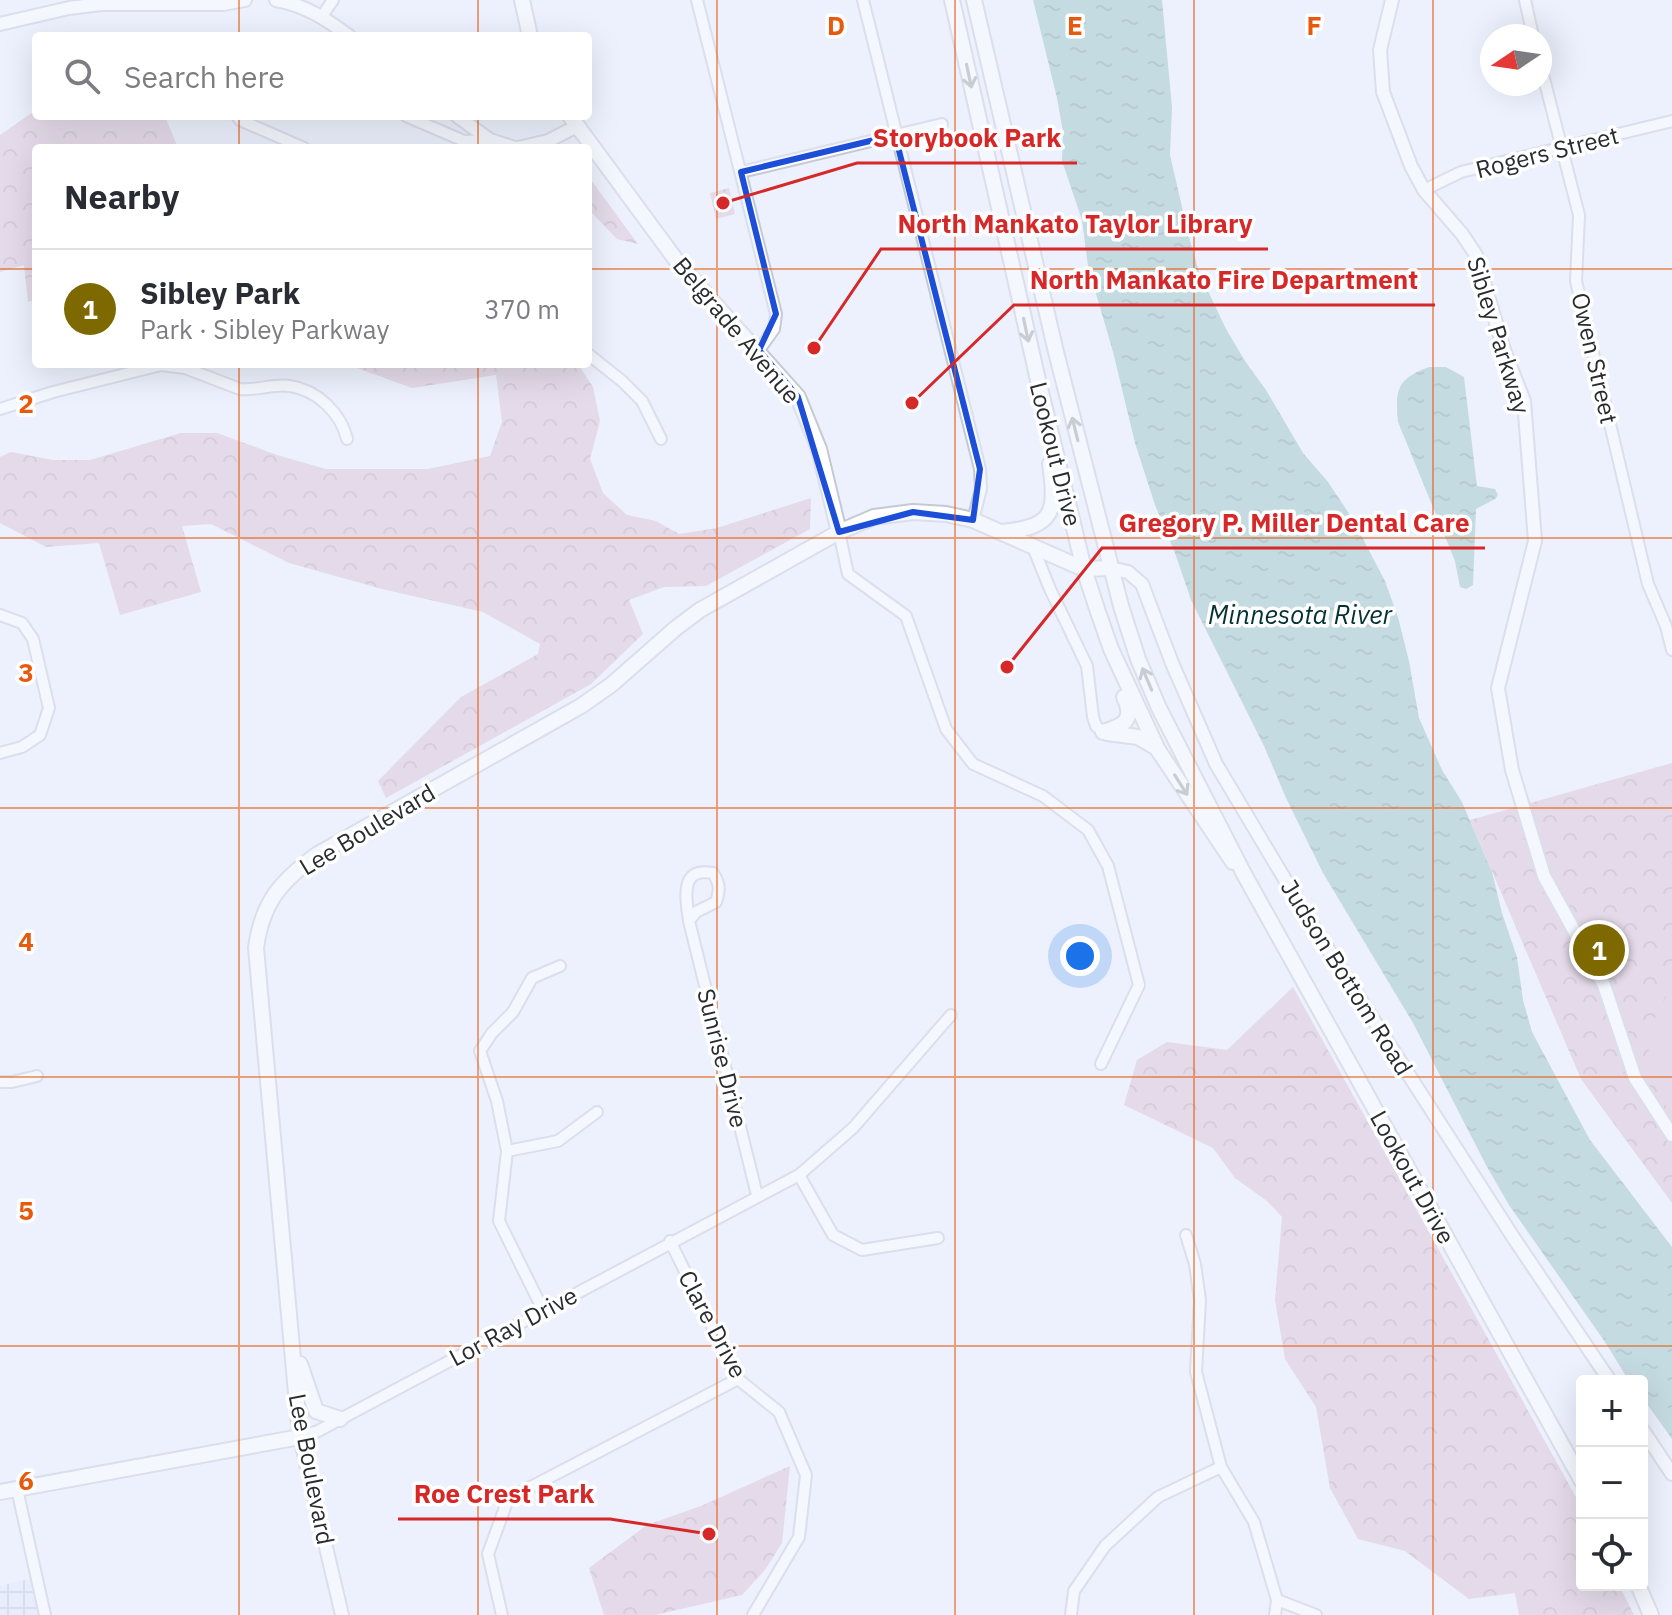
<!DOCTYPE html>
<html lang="en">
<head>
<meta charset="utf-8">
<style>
	body { margin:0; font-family:"IBM Plex Sans",sans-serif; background:#f2f2f3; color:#2b2b33 }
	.controls { position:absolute; right:24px; bottom:24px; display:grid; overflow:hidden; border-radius:8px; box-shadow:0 8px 32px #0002 }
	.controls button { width:72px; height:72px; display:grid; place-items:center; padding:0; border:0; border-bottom:2px solid #e1e1e2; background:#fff; color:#2b2b33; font:40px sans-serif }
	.compass { position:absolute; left:1480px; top:24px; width:72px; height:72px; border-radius:50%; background:#fff; box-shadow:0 8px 32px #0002; rotate:257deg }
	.you { position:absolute; left:1080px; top:956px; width:28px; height:28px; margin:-20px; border:6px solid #fff; border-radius:50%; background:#1a73e8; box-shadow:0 0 0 12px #1a73e833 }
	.badge { display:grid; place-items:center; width:52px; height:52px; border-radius:50%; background:#7d6900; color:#fff; font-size:26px; font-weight:700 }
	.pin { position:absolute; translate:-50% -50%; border:4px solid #fff; box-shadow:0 2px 8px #0006 }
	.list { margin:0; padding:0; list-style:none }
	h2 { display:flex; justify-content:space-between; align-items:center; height:104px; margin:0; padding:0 32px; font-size:34px }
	h2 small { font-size:26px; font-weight:400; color:#7c7c81 }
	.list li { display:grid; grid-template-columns:52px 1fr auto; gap:24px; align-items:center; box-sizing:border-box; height:120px; padding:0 32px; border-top:2px solid #e1e1e2 }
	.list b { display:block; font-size:30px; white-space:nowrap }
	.list p { margin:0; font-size:26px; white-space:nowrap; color:#7c7c81 }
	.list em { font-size:26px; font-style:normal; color:#7c7c81 }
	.icon { flex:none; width:44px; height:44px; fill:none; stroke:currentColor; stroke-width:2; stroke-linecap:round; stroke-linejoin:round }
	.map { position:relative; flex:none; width:1672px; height:1615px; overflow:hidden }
	.search { position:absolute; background:#fff; box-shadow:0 8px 32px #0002; left:32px; top:32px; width:560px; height:88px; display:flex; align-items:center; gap:20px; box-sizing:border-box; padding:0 28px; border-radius:8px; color:#7c7c81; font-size:30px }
	.panel { position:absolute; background:#fff; box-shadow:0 8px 32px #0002; left:32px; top:144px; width:560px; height:224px; border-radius:8px }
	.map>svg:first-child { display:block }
</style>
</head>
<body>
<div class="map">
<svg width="1672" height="1615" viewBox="0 0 1672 1615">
	<defs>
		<pattern id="industrial-grid" width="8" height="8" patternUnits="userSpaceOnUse" patternTransform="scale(2)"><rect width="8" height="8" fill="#e1e9fd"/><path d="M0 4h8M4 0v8" fill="none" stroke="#c1c8d9"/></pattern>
		<pattern id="forest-crowns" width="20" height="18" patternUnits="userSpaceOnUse" patternTransform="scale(2)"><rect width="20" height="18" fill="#d9bed0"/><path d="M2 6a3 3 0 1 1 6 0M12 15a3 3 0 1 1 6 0" fill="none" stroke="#baa3b3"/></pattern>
		<pattern id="water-ripples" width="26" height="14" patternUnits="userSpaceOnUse" patternTransform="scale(2)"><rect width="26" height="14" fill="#94c0c2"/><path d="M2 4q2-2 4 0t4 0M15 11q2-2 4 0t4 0" fill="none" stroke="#799c9e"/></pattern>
	</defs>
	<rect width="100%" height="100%" fill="#ecf1fd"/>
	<!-- industrial -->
	<path fill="url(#industrial-grid)" d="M41 1576 51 1615H0V1586Z"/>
	<!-- forest -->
	<g fill="url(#forest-crowns)">
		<path d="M36 110V116H165L178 148H36V300L28 302 24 265 0 272V135Z"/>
		<path d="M588 176 638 244 617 239 593 214 588 212Z"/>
		<path d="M729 188 735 214 716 219 710 193Z"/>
		<path d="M346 364H578L593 387 600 421 590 459 603 493 627 515 656 521 679 534 717 528 811 498 810 529 706 586 664 587 629 600 643 634 591 684 386 798 378 781 461 697 538 654 540 644 483 612 382 589 289 563 211 524 182 526 201 592 120 615 99 543 46 547 0 523V457L11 452 53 460H90L181 433H217L277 455 326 469H428L490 456 502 422 496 375 412 388Z"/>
		<path d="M1672 763V1203L1581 1079 1470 820Z"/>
		<path d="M1293 987 1582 1508V1585H1619L1634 1615H1519L1515 1593 1469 1599 1405 1551 1358 1539 1330 1488 1316 1407 1285 1359 1275 1300 1282 1217 1267 1201 1235 1178 1213 1148 1124 1105 1137 1060 1167 1042 1227 1050Z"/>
		<path d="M790 1466 782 1543 765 1570 742 1595 655 1615H604L589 1568 647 1525 701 1506Z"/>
	</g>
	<!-- pitch -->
	<path fill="#d9bed0" d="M1672 988V1116H1671C1645 1065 1637 1037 1672 988Z"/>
	<!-- water -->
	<g fill="url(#water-ripples)">
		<path d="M1033 0H1162L1172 107 1170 155 1189 237 1199 272 1226 329 1245 361 1266 390 1303 453 1328 482 1352 518 1385 581 1398 617 1409 661 1419 718 1442 770 1462 802 1492 872 1502 913 1517 957 1523 1000 1532 1032 1590 1140 1672 1247V1439L1642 1397V1381H1629L1605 1342 1509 1205 1486 1165 1413 1023 1323 873 1286 798 1264 746 1191 600 1175 553 1155 505 1135 443 1113 352 1088 266 1082 220 1062 161 1063 132 1057 98Z"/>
		<path d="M1429 367H1446L1464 377 1477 486 1495 489 1498 495 1495 499 1476 509 1473 585 1466 589 1460 587 1455 561 1398 422C1395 389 1397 379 1429 367Z"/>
	</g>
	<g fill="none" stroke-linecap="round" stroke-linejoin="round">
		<!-- minor casing -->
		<g stroke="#c4c9d5" stroke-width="14">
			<g id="minor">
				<path d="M697 0 776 314 774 329 759 350"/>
				<path d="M863 0 980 469 981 489 973 520"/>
				<path d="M1525 0 1533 36"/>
				<path d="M322 16 333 0"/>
				<path d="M1540 63 1579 215 1576 281 1648 584 1666 626 1672 650"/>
				<path d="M237 116 240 120 304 148"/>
				<path d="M406 116 464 141 490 140"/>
				<path d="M741 172 942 124"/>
				<path d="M1424 190 1461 172 1672 121"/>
				<path d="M588 354 622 381 642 401 661 439"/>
				<path d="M0 409 53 392 161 365 185 368 240 389C257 391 274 383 290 386 317 390 341 413 347 439"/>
				<path d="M839 532 848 574 906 616 946 729 973 764 1043 796 1088 830 1108 866 1139 985 1101 1064"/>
				<path d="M1033 547 1050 589 1087 666 1093 717 1096 726 1103 732"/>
				<path d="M0 615 22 623 33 639 49 708 40 735 22 747 0 753"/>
				<path d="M689 921C686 898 679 867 713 873 720 884 720 890 716 902L696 912 689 921 757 1195"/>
				<path d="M0 1082H12L37 1076"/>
				<path d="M507 1151 558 1141 597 1112"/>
				<path d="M799 1175 833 1235 862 1250 938 1238"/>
				<path d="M1186 1235 1195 1264 1200 1300 1196 1372 1221 1467 1254 1522 1277 1600 1275 1615"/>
				<path d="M670 1241 738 1379 779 1412 806 1475 799 1537 753 1615"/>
				<path d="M543 1310 499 1221 507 1151 497 1101 480 1051 492 1033 513 1012 532 978 560 966"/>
				<path d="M300 1437 318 1431 799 1175 853 1128 951 1015"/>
				<path d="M17 1489 45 1615"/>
				<path d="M1277 1600 1316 1615"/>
				<path d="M502 1615 488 1554 508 1499 738 1379"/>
				<path d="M1071 1615 1074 1591 1105 1546 1158 1497 1221 1467"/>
			</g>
		</g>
		<!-- tertiary casing -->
		<g stroke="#c4c9d5" stroke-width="16">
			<g id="tertiary">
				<path d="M276 0C305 5 326 19 349 36"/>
				<path d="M1392 0 1380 50 1383 92 1411 166 1424 190 1462 234 1476 255 1504 350 1524 401 1535 541 1498 688 1512 770 1544 876 1604 985 1635 1078 1672 1135"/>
				<path d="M0 24 69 8 101 4H223L245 0"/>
				<path d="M457 116 490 140 515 148"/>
				<path d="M518 148 548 141 577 126"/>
				<path d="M1110 568 1128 572 1142 584 1172 663 1216 764 1308 918 1513 1237 1610 1381"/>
				<path d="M1642 1429 1672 1474"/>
				<path d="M300 1437 342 1615"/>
			</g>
		</g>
		<!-- secondary casing -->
		<g stroke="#c4c9d5" stroke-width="18">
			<g id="secondary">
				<path d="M522 0 530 36"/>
				<path d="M952 0 1038 380 1084 569 1098 612 1111 649 1158 750 1233 862"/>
				<path d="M974 0 1056 352 1121 606 1138 659 1159 708 1244 874 1582 1481"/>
				<path d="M570 116 679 264 798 397 819 449 839 532"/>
				<path d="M1002 532C1054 527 1057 512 1050 464"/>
				<path d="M1103 732C1124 726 1135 720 1124 697"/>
				<path d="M1107 733 1138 737 1155 747"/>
				<path d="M300 1364 316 1411 340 1419"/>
				<path d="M0 1492 300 1437 256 948C262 902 281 881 318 854L581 706 611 685 676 628 700 610 839 532 874 517 913 512 946 514 973 520 1084 569 1110 568"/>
				<path d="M1638 1585 1651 1615"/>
			</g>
		</g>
		<!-- minor -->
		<use href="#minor" stroke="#fff" stroke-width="10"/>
		<!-- tertiary -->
		<use href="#tertiary" stroke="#fff" stroke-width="12"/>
		<!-- secondary -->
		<use href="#secondary" stroke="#fff" stroke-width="14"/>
	</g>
	<!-- one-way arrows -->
	<defs><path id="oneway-shaft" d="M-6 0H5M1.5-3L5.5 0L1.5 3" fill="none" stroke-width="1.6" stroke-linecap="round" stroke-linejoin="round" transform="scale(2)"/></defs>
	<g stroke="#9fa0a1">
		<use href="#oneway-shaft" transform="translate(969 76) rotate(78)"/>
		<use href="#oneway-shaft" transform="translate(1026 330) rotate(78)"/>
		<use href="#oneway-shaft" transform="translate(1075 429) rotate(-104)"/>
		<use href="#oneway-shaft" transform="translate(1147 679) rotate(-113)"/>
		<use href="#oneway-shaft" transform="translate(1181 785) rotate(58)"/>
	</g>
	<!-- marked area -->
	<path d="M0 0H1672V1615H0ZM895 135 980 469 973 520 913 512 839 532 798 397 759 350 776 314 741 172Z" fill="#ecf1fd" fill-opacity=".55" fill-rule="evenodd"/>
	<path fill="none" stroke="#1d4ed8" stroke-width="6" stroke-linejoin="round" d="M895 135 980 469 973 520 913 512 839 532 798 397 759 350 776 314 741 172Z"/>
	<!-- grid -->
	<path fill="none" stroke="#e8590c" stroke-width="2" stroke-opacity="0.55" d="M239 0V36M478 0V36M717 0V1615M955 0V1615M1194 0V1615M1433 0V1615M239 116V148M478 116V148M0 269H36M588 269H1672M239 364V1615M478 364V1615M0 538H1672M0 808H1672M0 1077H1672M0 1346H1672"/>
	<g text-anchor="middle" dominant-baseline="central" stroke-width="7" stroke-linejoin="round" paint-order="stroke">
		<!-- street labels -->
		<g font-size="24" fill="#292b2f" stroke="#fff">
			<text transform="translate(1547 152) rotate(-14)">Rogers Street</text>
			<text transform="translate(737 330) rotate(50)">Belgrade Avenue</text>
			<text transform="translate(1499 335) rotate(73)">Sibley Parkway</text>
			<text transform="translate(1595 358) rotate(77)">Owen Street</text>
			<text transform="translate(1056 454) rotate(76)">Lookout Drive</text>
			<text transform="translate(367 829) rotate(-31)">Lee Boulevard</text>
			<text transform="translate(1347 977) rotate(58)">Judson Bottom Road</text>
			<text transform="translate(723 1058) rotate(76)">Sunrise Drive</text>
			<text transform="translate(1413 1177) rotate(61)">Lookout Drive</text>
			<text transform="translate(713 1324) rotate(62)">Clare Drive</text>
			<text transform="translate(513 1326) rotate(-28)">Lor Ray Drive</text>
			<text transform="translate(312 1469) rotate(79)">Lee Boulevard</text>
		</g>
		<!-- water labels -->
		<g font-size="26" font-style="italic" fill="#043133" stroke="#fff">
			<text x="1300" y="614">Minnesota River</text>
		</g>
	</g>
	<g font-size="26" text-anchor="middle" font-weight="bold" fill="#e8590c" stroke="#fff" stroke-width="7" stroke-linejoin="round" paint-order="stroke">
		<text x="836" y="35">D</text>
		<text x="1075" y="35">E</text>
		<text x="1314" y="35">F</text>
		<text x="26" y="413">2</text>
		<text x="26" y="682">3</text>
		<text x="26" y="951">4</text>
		<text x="26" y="1220">5</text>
		<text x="26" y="1490">6</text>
	</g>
	<!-- callouts -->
	<path fill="none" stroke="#d62828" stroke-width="3" d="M723 203L857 163H1077M814 348L881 249H1268M912 403L1014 305H1435M1007 667L1102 548H1485M709 1534L610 1519H398"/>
	<g fill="#d62828" stroke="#fff" stroke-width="3">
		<circle cx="723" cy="203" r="8"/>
		<circle cx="814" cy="348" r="8"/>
		<circle cx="912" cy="403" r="8"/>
		<circle cx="1007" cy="667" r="8"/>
		<circle cx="709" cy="1534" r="8"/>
	</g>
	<g font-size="26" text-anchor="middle" font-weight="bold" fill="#d62828" stroke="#fff" stroke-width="7" stroke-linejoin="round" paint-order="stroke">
		<text x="967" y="147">Storybook Park</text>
		<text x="1075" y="233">North Mankato Taylor Library</text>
		<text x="1224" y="289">North Mankato Fire Department</text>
		<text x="1294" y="532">Gregory P. Miller Dental Care</text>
		<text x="504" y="1503">Roe Crest Park</text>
	</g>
</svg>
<div class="controls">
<button>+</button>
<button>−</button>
<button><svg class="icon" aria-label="locate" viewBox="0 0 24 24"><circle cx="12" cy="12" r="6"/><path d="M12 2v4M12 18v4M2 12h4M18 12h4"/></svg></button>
</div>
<svg class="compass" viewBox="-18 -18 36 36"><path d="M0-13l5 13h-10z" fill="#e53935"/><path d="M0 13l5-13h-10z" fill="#7c7c81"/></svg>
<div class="you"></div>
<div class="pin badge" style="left:1599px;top:950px">1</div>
<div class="search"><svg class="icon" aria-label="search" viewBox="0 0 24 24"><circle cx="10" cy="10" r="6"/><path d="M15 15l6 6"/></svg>Search here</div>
<section class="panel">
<h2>Nearby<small></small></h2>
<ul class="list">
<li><span class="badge">1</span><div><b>Sibley Park</b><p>Park · Sibley Parkway</p></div><em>370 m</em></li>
</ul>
</section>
</div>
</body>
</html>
